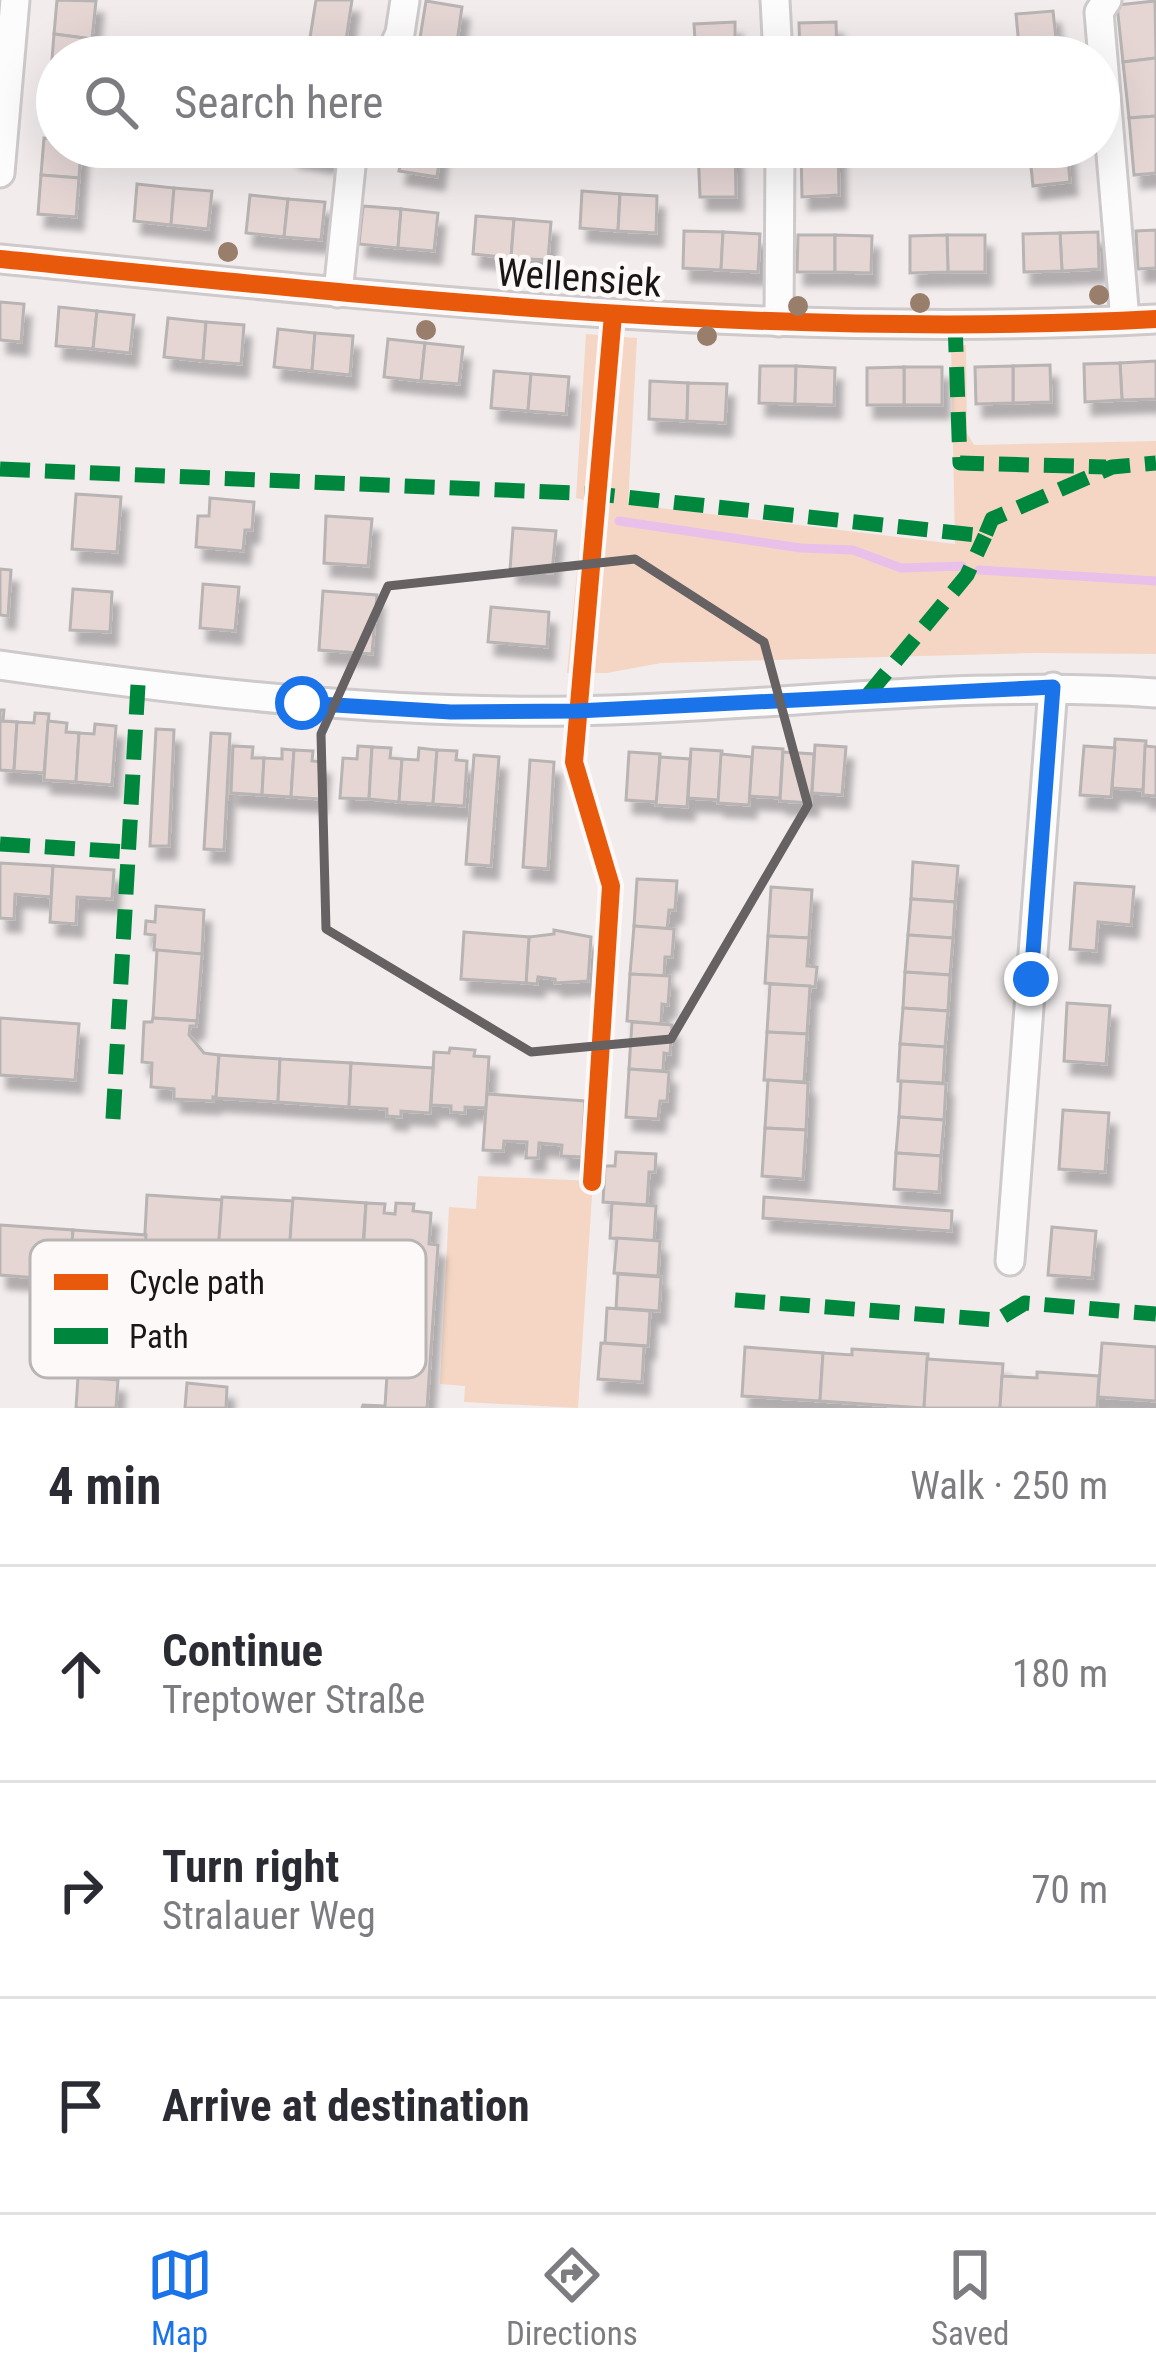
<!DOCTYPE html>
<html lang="en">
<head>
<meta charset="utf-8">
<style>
	body { margin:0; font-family:"Roboto Condensed",sans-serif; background:#f7f7f7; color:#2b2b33 }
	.stop { position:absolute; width:36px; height:36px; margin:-27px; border:9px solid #1a73e8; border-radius:50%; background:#fff }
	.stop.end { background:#1a73e8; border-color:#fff; box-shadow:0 3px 12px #0008 }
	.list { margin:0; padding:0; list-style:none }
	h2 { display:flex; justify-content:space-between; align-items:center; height:156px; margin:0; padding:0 48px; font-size:51px }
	h2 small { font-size:39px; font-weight:400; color:#7c7c81 }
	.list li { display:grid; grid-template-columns:78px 1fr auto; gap:36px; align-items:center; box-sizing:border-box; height:216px; padding:0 48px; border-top:3px solid #e1e1e2 }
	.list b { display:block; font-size:45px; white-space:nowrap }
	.list p { margin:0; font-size:39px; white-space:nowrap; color:#7c7c81 }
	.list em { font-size:39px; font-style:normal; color:#7c7c81 }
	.icon { flex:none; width:66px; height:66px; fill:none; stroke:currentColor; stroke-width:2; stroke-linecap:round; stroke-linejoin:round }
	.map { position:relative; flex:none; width:1156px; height:1408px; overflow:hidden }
	.search { position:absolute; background:#fff; box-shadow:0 12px 48px #0002; left:36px; right:36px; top:36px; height:132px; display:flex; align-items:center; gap:30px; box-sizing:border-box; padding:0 42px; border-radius:66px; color:#7c7c81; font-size:45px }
	.sheet { height:804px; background:#fff }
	nav { display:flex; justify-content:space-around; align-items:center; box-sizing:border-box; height:168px; border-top:3px solid #e1e1e2; background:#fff; font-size:33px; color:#7c7c81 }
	nav a { display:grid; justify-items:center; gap:6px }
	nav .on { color:#1a73e8 }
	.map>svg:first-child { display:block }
</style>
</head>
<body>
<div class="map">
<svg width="1156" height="1408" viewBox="0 0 1156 1408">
	<defs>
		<filter id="shadow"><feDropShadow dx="7" dy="13" stdDeviation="3" flood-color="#0004"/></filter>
	</defs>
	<rect width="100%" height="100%" fill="#f2eced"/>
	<!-- green -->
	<g fill="#f5d6c4">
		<path d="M586 334 637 338 628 504 955 544 951 345H966L967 433 974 445 1156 441V654L1034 653 661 663 607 673H567L584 500 576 498Z"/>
		<path d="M478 1176 593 1181 578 1408 464 1402 465 1386 440 1384 449 1207 476 1209Z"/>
	</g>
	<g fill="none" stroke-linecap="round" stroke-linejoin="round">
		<!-- stream -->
		<g stroke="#e8c0ea" stroke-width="9">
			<path d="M619 521 801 548 853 550 901 568 962 566"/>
			<path d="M979 570 1156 581"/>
		</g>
	</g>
	<!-- building -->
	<g fill="#e5d6d4" stroke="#b8b4b4" stroke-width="3" filter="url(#shadow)">
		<path d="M57 0 96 1 92 39 54 34Z"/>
		<path d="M316 0H352L345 47 309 44Z"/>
		<path d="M426 1 462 7 455 57H417Z"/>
		<path d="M1155 1 1156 58 1123 62 1117 5Z"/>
		<path d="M1053 11 1058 57H1020L1016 14Z"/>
		<path d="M735 22V57H696L694 24Z"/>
		<path d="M836 22 837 57H800L799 23Z"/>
		<path d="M54 34 92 39 91 57H57V73L51 72Z"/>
		<path d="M309 44 345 47 344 57H307Z"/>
		<path d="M1156 58V116L1129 118 1123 62Z"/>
		<path d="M1156 116V173L1134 175 1129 118Z"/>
		<path d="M44 138 57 139V147H81L79 178 41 175Z"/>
		<path d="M293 147H330L328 160 292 154Z"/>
		<path d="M403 147H441L437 177 399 171Z"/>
		<path d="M698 147H735L736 197H700Z"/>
		<path d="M801 147H838L839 195 802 197Z"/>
		<path d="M1029 147H1067L1070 182 1033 186Z"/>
		<path d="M41 175 79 178 76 217 38 214Z"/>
		<path d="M137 184 174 188 171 225 134 221Z"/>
		<path d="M174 188 212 191 208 229 171 225Z"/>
		<path d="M582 191 620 194 618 231 580 228Z"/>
		<path d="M620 194 657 196 656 233 618 231Z"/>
		<path d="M250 195 288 199 284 237 246 233Z"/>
		<path d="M288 199 325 202 321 240 284 237Z"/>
		<path d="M363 206 401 209 398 248 359 244Z"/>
		<path d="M401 209 438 213 434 251 398 248Z"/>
		<path d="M476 216 514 219 511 258 473 254Z"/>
		<path d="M514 219 551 222 548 260 511 258Z"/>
		<path d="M1156 230V268L1138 269 1136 231Z"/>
		<path d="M684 231 723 232 721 270 683 268Z"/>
		<path d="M723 232 760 234 758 272 721 270Z"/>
		<path d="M1098 232 1099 269 1062 271 1060 233Z"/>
		<path d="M1060 233 1062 271 1024 272 1023 234Z"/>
		<path d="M798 235H835V272H797Z"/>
		<path d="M835 235 872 236 871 273 835 272Z"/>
		<path d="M947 235H985V272H948Z"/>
		<path d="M947 235 948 272 910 273V236Z"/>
		<path d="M0 302 24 304 21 342 0 340Z"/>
		<path d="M59 307 97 311 93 349 56 346Z"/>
		<path d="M97 311 134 315 130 353 93 349Z"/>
		<path d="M168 318 206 322 203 361 164 357Z"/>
		<path d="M206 322 244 325 241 364 203 361Z"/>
		<path d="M278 329 315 333 312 371 274 367Z"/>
		<path d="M315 333 353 336 350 375 312 371Z"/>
		<path d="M388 339 425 343 421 381 384 377Z"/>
		<path d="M425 343 463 347 459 384 421 381Z"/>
		<path d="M1156 361V399L1122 400 1120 363Z"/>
		<path d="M1120 363 1122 400 1085 402 1084 364Z"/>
		<path d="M1050 365 1051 402 1013 403V366Z"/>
		<path d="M760 366H796L795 404 759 403Z"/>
		<path d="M796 366 835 368 834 405 795 404Z"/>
		<path d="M1013 366V403L976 404 975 367Z"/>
		<rect x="904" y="367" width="38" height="38"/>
		<path d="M904 367V405H867V368Z"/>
		<path d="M494 371 531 374 528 411 491 408Z"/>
		<path d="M531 374 569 377 566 414 528 411Z"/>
		<path d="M650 381 688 383 687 421 649 419Z"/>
		<path d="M688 383 727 384 725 423 687 421Z"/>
		<path d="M76 494 121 497 117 552 72 549Z"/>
		<path d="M210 498 254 502 252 530H245L243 551 196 547 198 516H209Z"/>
		<path d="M326 516 372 519 368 566 324 563Z"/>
		<path d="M513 528 556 531 552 573 510 570Z"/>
		<path d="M0 569 11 570 8 616 0 615Z"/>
		<path d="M203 584 239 587 235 631 200 628Z"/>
		<path d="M73 589 112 592 110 632 70 630Z"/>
		<path d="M323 591 377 595 372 654 319 650Z"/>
		<path d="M491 607 549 612 547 647 488 642Z"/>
		<path d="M0 710H4L3 721 17 722 14 771 0 770Z"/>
		<path d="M35 713 49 714 44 773 14 771 17 722 34 723Z"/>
		<path d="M48 721 67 723 66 732 79 733 76 782 44 780Z"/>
		<path d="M95 724 116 726 112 785 76 782 79 733 94 734Z"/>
		<path d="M156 729 174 730 169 846H150Z"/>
		<path d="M211 733 230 734 224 850 204 849Z"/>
		<path d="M1115 739 1146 741 1143 790 1112 788Z"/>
		<path d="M815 745 846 747 842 795 812 793Z"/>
		<path d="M233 746 253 747 252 758H264L262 795 231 793Z"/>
		<path d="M358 746 372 747 369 799 340 798 343 758 357 759Z"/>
		<path d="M1084 746 1115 748 1111 797 1080 795Z"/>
		<path d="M1145 746 1156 747V796L1143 795Z"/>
		<path d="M372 747 391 748 390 758 402 759 399 802 369 799Z"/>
		<path d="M753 747 783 749 780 798 749 796Z"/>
		<path d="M419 748 437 750 433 804 399 802 402 759 418 760Z"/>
		<path d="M282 749 294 750 291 797 262 795 264 758 282 759Z"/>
		<path d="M691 749 722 751 719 800 688 798Z"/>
		<path d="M294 750 313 751 312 761 323 762 320 799 291 797Z"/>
		<path d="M437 750 457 751 456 760 467 761 464 806 433 804Z"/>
		<path d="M629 752 660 754 657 802 626 800Z"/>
		<path d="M783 752 814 754 811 803 780 801Z"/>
		<path d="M721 754 752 757 749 805 718 803Z"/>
		<path d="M474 755 499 757 491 866 466 864Z"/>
		<path d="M660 757 690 759 687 807 656 805Z"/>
		<path d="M530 760 554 762 548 869 523 867Z"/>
		<path d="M913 862 958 866 955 902 911 899Z"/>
		<path d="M0 863 53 866 51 897 15 894 14 919 0 918Z"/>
		<path d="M53 866 114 870 112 899 77 897 76 924 50 922Z"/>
		<path d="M637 879 677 881 675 910H669L667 929 634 926Z"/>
		<path d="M1075 883 1134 887 1131 925 1098 922 1096 951 1070 949Z"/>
		<path d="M771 887 812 890 809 938 768 936Z"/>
		<path d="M911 899 955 902 953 938 908 935Z"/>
		<path d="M156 906 204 910 202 954 154 950 155 935 145 934 146 921 155 922Z"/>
		<path d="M634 926 674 929 672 957H665L664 976 630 974Z"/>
		<path d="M554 930 591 937 588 981 555 983V979L538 977 537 984 526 983 529 937 554 934Z"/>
		<path d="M464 932 529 937 526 983 461 979Z"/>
		<path d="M908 935 953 938 950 975 905 972Z"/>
		<path d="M768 936 809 938 807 966 817 967 815 987 765 983Z"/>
		<path d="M157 950 202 954 197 1021 153 1018Z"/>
		<path d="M905 972 950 975 948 1011 903 1008Z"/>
		<path d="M630 974 670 976 668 1005 662 1004 661 1024 627 1021Z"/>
		<path d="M770 984 810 986 807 1034 767 1032Z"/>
		<path d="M1067 1003 1110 1006 1106 1064 1064 1061Z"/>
		<path d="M903 1008 948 1011 945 1047 900 1044Z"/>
		<path d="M0 1018 79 1024 75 1080 0 1075Z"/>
		<path d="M153 1018 197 1021 196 1026H190L189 1035 204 1053 219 1055 216 1098 213 1097V1101L174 1099V1089L151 1087 152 1063 142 1062 144 1022H152Z"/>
		<path d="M632 1022 672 1025 670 1054 664 1053 663 1071 629 1069Z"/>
		<path d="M767 1032 807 1034 804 1082 764 1080Z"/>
		<path d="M900 1044 945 1047 943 1083 898 1081Z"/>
		<path d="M450 1048 475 1050 474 1056 489 1057 486 1108 465 1107V1113L451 1112V1106L431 1105 434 1052 449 1053Z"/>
		<path d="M219 1055 280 1059 278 1102 216 1098Z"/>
		<path d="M280 1059 351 1063 349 1107 278 1102Z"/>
		<path d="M351 1063 433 1068 430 1113 401 1111V1117L387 1116V1109L349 1107Z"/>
		<path d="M629 1069 669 1072 667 1101H660L658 1119 626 1117Z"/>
		<path d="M768 1080 808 1083 806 1130 765 1128Z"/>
		<path d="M901 1081 946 1084 944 1120 899 1117Z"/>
		<path d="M487 1094 585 1101 582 1157 561 1156 562 1145 539 1143 538 1158H526L527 1142 504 1141 503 1151 483 1150Z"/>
		<path d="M1063 1110 1109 1113 1105 1172 1059 1169Z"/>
		<path d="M899 1117 944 1120 941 1156 896 1153Z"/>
		<path d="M765 1128 806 1130 803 1179 762 1176Z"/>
		<path d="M616 1152 656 1154 655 1172H649L647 1205 603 1202 605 1166H615Z"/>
		<path d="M896 1153 941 1156 939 1192 894 1189Z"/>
		<path d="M147 1195 222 1200 218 1257 144 1251Z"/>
		<path d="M222 1197 293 1201 289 1258 218 1253Z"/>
		<path d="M764 1197 952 1211 951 1231 763 1218Z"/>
		<path d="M293 1198 366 1203 362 1260 289 1254Z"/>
		<path d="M366 1203 385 1204 384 1213 395 1214 396 1203 414 1204 413 1211 431 1213 429 1244 438 1245 427 1408H362L363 1405 385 1406 389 1343 368 1341 370 1327 391 1328 396 1258 363 1255Z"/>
		<path d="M612 1203 656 1206 654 1241 610 1238Z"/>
		<path d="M0 1225 73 1230 70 1274 39 1271 38 1278 0 1275Z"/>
		<path d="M1052 1227 1096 1231 1092 1278 1048 1275Z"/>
		<path d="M73 1230 146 1235 141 1287 69 1282Z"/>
		<path d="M617 1238 660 1241 658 1276 614 1273Z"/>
		<path d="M618 1274 661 1277 659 1311 616 1308Z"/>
		<path d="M607 1308 650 1311 648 1346 605 1343Z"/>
		<path d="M601 1343 644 1346 642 1382 598 1379Z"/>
		<path d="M1102 1343 1156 1347V1401L1098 1397Z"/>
		<path d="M745 1347 823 1353 820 1401 742 1396Z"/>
		<path d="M852 1349 928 1354 924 1408 820 1401 823 1353 852 1355Z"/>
		<path d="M927 1359 1003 1364 1000 1408H924Z"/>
		<path d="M1037 1372 1099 1376 1097 1408H1000L1002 1376 1037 1378Z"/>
		<path d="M78 1377 118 1380 116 1408H76Z"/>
		<path d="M187 1383 227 1387 226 1408H185Z"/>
	</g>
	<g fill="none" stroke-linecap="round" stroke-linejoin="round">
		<!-- street casing -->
		<g stroke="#cec9ca" stroke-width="33">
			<g id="street">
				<path d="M775 0 778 57"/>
				<path d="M1107 0 1099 12 1125 320"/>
				<path d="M389 57 400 33 405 0"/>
				<path d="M0 173 15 0"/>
				<path d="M0 259C384 297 770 340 1156 319"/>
				<path d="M338 293 353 147"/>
				<path d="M779 322 780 147"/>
				<path d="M0 665C190 692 380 714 573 711 767 708 961 679 1156 693"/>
				<path d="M1010 1261 1053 687"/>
			</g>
		</g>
		<!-- street -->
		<use href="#street" stroke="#fdfcfc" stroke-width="27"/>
		<!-- quiet -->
		<g stroke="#00873e" stroke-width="15" stroke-dasharray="30 15" stroke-linecap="butt">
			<path d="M955 322 960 463 1106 467"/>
			<path d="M0 469 597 494 985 536 992 519 1112 467 1156 463"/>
			<path d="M867 696 967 575 985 536"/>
			<path d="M0 844 128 852"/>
			<path d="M113 1119 138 685"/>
			<path d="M735 1300 997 1320 1025 1303 1156 1314"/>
		</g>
		<!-- cycleway casing -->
		<g stroke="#fdf9f9" stroke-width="26">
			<g id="cycleway">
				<path d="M0 259C384 297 770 340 1156 319"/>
				<path d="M592 1182 611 886 574 762 613 315"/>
			</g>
		</g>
		<!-- cycleway -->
		<use href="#cycleway" stroke="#e8590c" stroke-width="18"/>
	</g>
	<!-- trees -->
	<g fill="#987e6b">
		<circle cx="228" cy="252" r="10"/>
		<circle cx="1099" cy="295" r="10"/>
		<circle cx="920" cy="303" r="10"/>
		<circle cx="798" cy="306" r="10"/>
		<circle cx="426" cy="330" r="10"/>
		<circle cx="707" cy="336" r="10"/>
	</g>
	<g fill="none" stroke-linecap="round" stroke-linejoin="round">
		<!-- route -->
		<path stroke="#1a73e8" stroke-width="15" d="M302 703 451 712 577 711 1053 687 1031 979"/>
	</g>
	<!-- marked area -->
	<path fill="none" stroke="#666162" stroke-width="9" stroke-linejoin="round" d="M635 559 764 642 808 805 671 1039 531 1052 326 929 321 734 388 586Z"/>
	<g text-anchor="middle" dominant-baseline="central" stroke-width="9" stroke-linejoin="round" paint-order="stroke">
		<!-- street labels -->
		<g font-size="39" fill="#1a1617" stroke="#fdf9f9">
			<text transform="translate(579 278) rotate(4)">Wellensiek</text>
		</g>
	</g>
	<!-- legend -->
	<rect x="30" y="1240" width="396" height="138" rx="18" fill="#fdf9f9" stroke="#b9b5b5" stroke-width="3"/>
	<rect x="54" y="1274" width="54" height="16" fill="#e8590c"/>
	<rect x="54" y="1328" width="54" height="16" fill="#00873e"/>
	<g font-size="33" fill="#1a1617">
		<text x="129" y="1294">Cycle path</text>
		<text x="129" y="1348">Path</text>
	</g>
</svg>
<div class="stop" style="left:302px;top:703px"></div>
<div class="stop end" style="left:1031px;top:979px"></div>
<div class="search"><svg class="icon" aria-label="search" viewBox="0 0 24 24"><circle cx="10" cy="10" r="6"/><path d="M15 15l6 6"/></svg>Search here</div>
</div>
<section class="sheet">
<h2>4 min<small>Walk · 250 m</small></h2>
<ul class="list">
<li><svg class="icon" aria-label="ahead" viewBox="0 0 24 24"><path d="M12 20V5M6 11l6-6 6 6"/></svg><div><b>Continue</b><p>Treptower Straße</p></div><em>180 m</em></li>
<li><svg class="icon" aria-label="right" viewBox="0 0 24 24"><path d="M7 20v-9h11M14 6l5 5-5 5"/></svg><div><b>Turn right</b><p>Stralauer Weg</p></div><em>70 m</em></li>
<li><svg class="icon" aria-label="arrive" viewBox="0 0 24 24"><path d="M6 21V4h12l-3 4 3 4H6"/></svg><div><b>Arrive at destination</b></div></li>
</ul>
</section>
<nav>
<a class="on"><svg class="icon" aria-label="map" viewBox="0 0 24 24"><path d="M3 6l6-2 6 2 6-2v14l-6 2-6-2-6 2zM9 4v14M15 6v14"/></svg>Map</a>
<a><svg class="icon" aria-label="directions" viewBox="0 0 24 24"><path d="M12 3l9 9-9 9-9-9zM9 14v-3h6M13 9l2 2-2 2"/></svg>Directions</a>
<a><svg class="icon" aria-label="saved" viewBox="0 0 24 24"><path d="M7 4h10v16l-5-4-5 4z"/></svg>Saved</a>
</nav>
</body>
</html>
